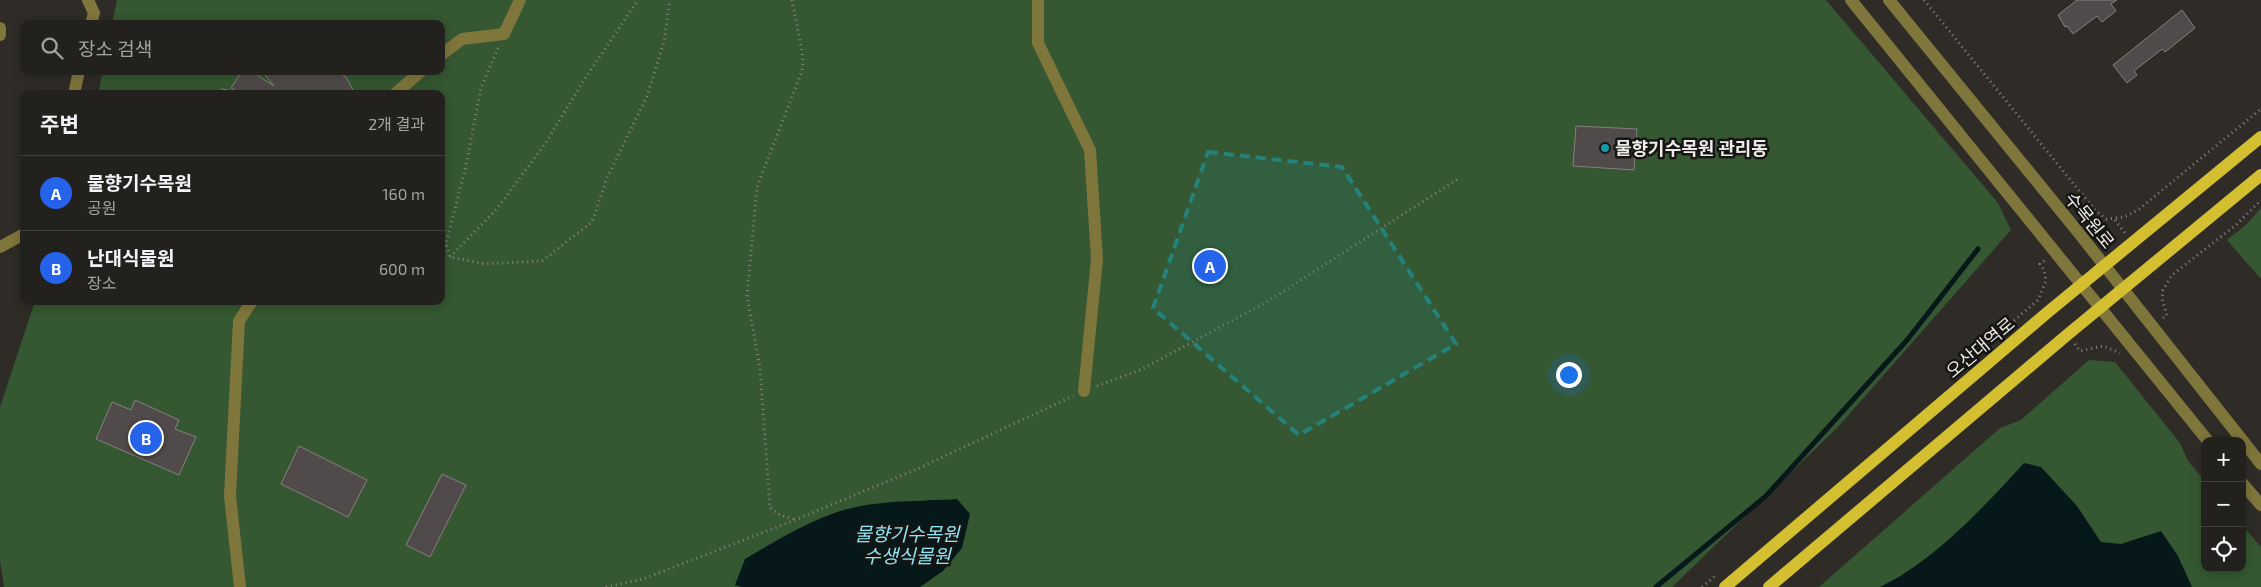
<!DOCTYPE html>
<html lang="ko">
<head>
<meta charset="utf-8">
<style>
	body { margin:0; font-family:"Exo 2","Noto Sans KR",sans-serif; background:#2f2e2b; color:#f1f3f6 }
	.controls { position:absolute; right:15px; bottom:15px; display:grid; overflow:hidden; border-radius:10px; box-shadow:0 2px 12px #0003 }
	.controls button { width:45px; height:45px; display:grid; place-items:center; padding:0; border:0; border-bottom:1px solid #403e3c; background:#23211e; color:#f1f3f6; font:25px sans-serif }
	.you { position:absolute; left:1568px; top:374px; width:18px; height:18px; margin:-12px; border:4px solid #fff; border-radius:50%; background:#1a73e8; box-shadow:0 0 0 8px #1a73e833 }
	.badge { display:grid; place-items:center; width:32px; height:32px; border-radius:50%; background:#2563eb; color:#fff; font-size:16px; font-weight:700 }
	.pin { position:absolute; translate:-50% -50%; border:2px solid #fff; box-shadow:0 1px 5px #0006 }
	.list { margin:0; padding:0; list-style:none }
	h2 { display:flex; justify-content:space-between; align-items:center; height:65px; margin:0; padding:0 20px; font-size:21px }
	h2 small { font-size:16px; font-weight:400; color:#a3a3a4 }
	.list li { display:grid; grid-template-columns:32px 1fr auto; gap:15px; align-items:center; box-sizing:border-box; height:75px; padding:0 20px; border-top:1px solid #403e3c }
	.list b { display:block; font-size:19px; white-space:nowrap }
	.list p { margin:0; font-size:16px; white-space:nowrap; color:#a3a3a4 }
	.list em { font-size:16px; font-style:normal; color:#a3a3a4 }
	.icon { flex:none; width:28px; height:28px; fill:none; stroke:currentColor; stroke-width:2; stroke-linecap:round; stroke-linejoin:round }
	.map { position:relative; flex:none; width:2261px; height:587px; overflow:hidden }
	.search { position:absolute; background:#23211e; box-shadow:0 2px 12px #0003; left:20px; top:20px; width:425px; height:55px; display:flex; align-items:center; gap:12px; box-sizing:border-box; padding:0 18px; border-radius:10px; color:#a3a3a4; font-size:19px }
	.panel { position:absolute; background:#23211e; box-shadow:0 2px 12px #0003; left:20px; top:90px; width:425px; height:215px; border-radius:10px }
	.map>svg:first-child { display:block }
</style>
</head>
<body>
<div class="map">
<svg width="2261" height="587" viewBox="0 0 2261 587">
	<rect width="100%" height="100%" fill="#2f2c28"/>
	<!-- green -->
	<g fill="#355731">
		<path d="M117 0H1826L1998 203 2011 230 1838 427 1672 587H4L0 560V407L35 301H441V94H98L103 71H441V24H112Z"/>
		<path d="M2261 208V277L2260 278 2227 240 2247 224Z"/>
		<path d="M2089 360 2115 362 2180 443 2188 461 2205 481V568H2242V525L2261 547V587H1819L2000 428 2021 420Z"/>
	</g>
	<!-- water -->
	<g fill="#07181b">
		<path d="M2024 463 2041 467 2077 506 2101 542 2121 544 2161 531 2178 556 2192 587H1880C1934 561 1984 507 2024 463Z"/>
		<path d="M957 499 970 514 962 548 943 571 920 587H741L735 585 745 559C772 543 800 526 829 515 869 499 915 502 957 499Z"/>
	</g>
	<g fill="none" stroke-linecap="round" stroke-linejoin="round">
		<!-- stream -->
		<path stroke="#07181b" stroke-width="5" d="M1656 587 1766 496 1908 339 1978 249"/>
	</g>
	<!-- building -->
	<g fill="#504b4a" stroke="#878180">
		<path d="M2077 0H2117L2111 4 2116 11 2102 22 2097 16 2073 34 2067 26 2065 27 2058 15Z"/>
		<path d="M2182 10 2195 28 2165 52 2162 49 2134 71 2137 75 2127 83 2113 65Z"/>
		<path d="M242 71H251L274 86 262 71H337L346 77 355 94H224L221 89 236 91 231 88Z"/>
		<path d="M1576 126 1637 129 1634 170 1573 166Z"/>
		<path d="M135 400 179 420 175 429 196 437 179 475 96 439 112 402 131 410Z"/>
		<path d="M299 446 367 480 348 517 281 484Z"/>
		<path d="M442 474 466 485 430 557 406 545Z"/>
	</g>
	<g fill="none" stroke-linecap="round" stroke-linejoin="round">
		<!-- path -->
		<g stroke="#868480" stroke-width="3" stroke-dasharray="1 4" stroke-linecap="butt">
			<path d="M792 0 803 57 802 71 757 187 747 296 760 368 770 508 780 515 794 519"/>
			<path d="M1924 0 2095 210 2106 219 2124 217 2138 210 2261 109"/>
			<path d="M498 48 481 88 465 170 446 244 450 257 485 264 542 261 592 222 607 178 647 96 664 42 670 0"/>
			<path d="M2115 220 2125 233"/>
			<path d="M2088 224 2099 215"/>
			<path d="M450 257 497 209 545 144 586 77 638 0"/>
			<path d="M2163 318 2167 315 2162 299 2163 290 2172 275 2236 225 2261 200"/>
			<path d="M2075 344 2080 351 2103 346 2120 353"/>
			<path d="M1976 353 2038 300 2046 281 2044 270 2040 264 2045 260"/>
			<path d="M1097 386 1140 370 1265 303 1458 179"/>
			<path d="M606 587 643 579 785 524 917 469 1073 396"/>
			<path d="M1702 587 1715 576"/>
		</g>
		<!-- minor -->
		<g stroke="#7f763b" stroke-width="12">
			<path d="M88 0 94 13 91 24"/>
			<path d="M1038 0V43L1090 150 1097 259 1084 391"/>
			<path d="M1851 0 2208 441"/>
			<path d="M1889 0 2078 232 2261 464"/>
			<path d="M0 28V35"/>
			<path d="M441 55 462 39 504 34 520 0"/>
			<path d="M74 94 79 71"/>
			<path d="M395 94 421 71"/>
			<path d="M0 247 24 234"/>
			<path d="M2242 483 2261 505"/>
			<path d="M240 587 230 496 239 321 252 301"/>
		</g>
		<!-- major -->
		<g stroke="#d4bf31" stroke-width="12">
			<path d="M1725 587 2048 312 2261 137"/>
			<path d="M1769 587 2067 335 2261 175"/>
		</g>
	</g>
	<!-- marked area -->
	<path fill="#25827a" fill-opacity="0.2" stroke="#25827a" stroke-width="4" stroke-dasharray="10 6" stroke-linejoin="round" d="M1208 152 1342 167 1456 344 1299 435 1153 308Z"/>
	<!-- markers -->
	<circle fill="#0f9aa8" stroke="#161513" stroke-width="2" cx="1605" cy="148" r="5"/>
	<g text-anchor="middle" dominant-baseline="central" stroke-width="5" stroke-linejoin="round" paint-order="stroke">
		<!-- poi labels -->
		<g font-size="18" font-weight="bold" fill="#ecebe8" stroke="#161513" text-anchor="start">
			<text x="1615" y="148">물향기수목원 관리동</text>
		</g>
		<!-- street labels -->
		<g font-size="18" fill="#ecebe8" stroke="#161513">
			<text transform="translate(2090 220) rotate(51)">수목원로</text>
			<text transform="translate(1980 347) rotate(-40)">오산대역로</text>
		</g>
		<!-- water labels -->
		<g font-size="19" font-style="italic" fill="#8ce8f6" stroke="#161513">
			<text x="907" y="533">물향기수목원<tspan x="907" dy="22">수생식물원</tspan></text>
		</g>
	</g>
</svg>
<div class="controls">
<button>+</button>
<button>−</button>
<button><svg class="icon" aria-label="locate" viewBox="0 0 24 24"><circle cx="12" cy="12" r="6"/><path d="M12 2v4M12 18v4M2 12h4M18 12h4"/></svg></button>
</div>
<div class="you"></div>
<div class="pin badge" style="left:1210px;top:266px">A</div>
<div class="pin badge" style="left:146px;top:438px">B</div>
<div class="search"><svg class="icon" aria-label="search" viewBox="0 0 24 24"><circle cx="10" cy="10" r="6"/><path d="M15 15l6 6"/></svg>장소 검색</div>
<section class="panel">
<h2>주변<small>2개 결과</small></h2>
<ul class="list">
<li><span class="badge">A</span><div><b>물향기수목원</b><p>공원</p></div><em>160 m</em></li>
<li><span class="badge">B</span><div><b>난대식물원</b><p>장소</p></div><em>600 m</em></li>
</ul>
</section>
</div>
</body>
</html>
